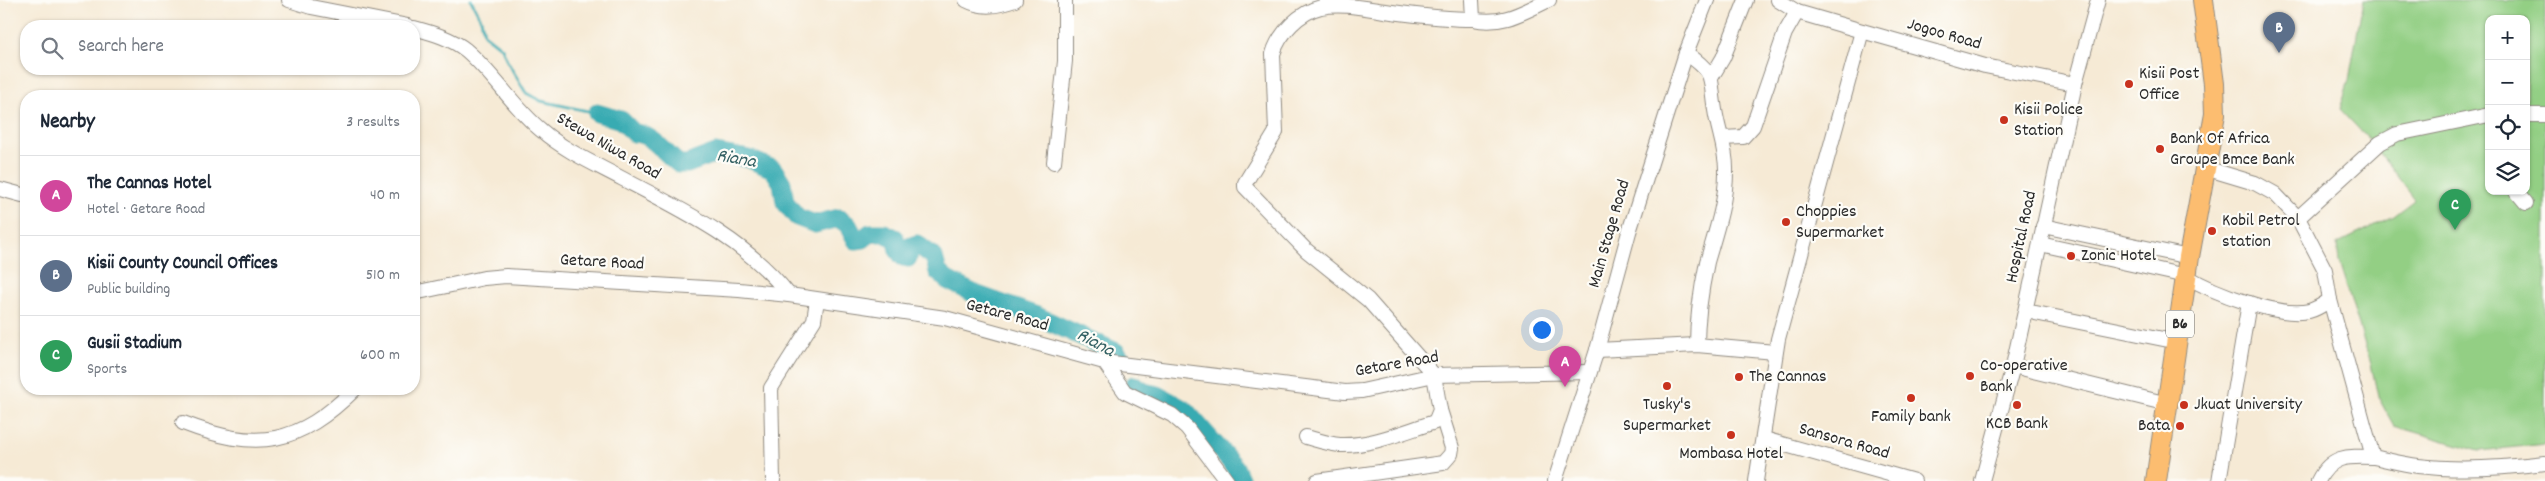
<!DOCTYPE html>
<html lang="en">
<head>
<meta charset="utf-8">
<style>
	body { margin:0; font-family:Dekko,sans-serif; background:#f6f6f7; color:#1f2937 }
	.controls { position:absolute; right:15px; top:15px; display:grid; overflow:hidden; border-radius:10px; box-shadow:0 1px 4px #0004 }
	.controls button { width:45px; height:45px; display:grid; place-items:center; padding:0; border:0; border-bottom:1px solid #e0e1e3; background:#fff; color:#1f2937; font:25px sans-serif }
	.you { position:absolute; left:1541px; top:329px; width:18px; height:18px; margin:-12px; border:4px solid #fff; border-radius:50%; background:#1a73e8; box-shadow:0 0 0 8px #1a73e833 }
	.badge { display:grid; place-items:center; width:32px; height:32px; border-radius:50%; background:#c8321e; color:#fff; font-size:16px; font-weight:700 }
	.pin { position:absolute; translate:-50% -41px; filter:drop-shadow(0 1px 2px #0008) }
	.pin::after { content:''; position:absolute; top:26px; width:18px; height:15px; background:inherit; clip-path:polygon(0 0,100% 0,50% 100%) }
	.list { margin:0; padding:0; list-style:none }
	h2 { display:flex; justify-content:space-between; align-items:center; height:65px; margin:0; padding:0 20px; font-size:21px }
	h2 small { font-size:16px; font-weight:400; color:#747a83 }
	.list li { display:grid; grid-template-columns:32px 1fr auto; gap:15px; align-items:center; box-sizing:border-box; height:80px; padding:0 20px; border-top:1px solid #e0e1e3 }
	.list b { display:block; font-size:19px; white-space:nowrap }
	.list p { margin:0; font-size:16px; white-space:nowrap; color:#747a83 }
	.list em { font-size:16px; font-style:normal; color:#747a83 }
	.icon { flex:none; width:28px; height:28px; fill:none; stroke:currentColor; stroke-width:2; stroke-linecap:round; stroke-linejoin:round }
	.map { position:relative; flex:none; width:2545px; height:481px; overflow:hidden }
	.search { position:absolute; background:#fff; box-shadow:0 1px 4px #0004; left:20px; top:20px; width:400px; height:55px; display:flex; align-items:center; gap:12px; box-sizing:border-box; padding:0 18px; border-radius:20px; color:#747a83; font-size:19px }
	.panel { position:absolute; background:#fff; box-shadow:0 1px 4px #0004; left:20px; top:90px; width:400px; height:305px; border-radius:20px }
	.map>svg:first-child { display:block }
</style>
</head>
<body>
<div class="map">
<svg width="2545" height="481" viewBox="0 0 2545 481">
	<rect width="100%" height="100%" fill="#fdfcf7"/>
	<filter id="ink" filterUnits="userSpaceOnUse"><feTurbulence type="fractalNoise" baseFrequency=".02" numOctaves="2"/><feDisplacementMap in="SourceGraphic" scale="10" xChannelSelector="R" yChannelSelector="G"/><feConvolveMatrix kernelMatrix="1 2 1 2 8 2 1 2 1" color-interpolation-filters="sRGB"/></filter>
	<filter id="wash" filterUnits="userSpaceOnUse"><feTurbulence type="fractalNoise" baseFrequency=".0096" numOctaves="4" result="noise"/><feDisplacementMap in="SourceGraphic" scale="20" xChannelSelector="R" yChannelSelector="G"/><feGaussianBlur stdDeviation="1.12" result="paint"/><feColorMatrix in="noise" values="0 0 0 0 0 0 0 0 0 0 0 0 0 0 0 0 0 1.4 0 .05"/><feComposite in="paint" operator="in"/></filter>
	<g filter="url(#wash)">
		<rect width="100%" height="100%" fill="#f6ead5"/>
		<!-- green -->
		<path fill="#93cf84" stroke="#5f7d58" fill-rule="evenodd" d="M2363 0H2545V444L2479 451 2394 426 2378 397 2371 364 2339 262 2337 244 2394 216 2415 200 2373 144 2340 109 2349 80ZM2489 19H2526V191H2489Z"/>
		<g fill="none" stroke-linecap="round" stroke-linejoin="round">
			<!-- stream -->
			<path stroke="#39abb2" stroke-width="3" d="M471 0 481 19 484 34 502 48 507 61 526 93 541 101 597 113"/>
			<!-- river -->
			<g stroke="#39abb2" stroke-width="19">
				<path d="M597 113 621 120 634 133C653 134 664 153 679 164H687L716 153 749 159 773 169 782 183 785 202 797 217 815 224 839 218 848 225 856 240 863 239 870 233H884L895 238 898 250 903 257 908 258 909 247 917 244 934 257 938 272 947 280 975 294 1037 316 1116 352 1121 358"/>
				<path d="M1134 385 1144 392 1158 395 1185 410 1235 467 1241 481"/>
			</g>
		</g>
	</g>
	<g filter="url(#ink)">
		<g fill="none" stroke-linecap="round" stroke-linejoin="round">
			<!-- minor casing -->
			<g stroke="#908a80" stroke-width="16">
				<g id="minor">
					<path d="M289 0 311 7 408 26"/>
					<path d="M966 0C983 9 997 6 1015 0"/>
					<path d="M1472 0 1473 19C1502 26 1523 12 1549 0"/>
					<path d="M1778 0 1797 12 1862 31 1985 66 2075 84"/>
					<path d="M414 28C432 33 451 38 466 50 494 74 513 107 541 130 565 151 595 164 623 179 683 210 747 241 789 295"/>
					<path d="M1686 53C1717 75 1709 76 1715 110 1718 131 1727 151 1726 173 1726 203 1715 234 1707 262 1701 290 1697 316 1697 345"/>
					<path d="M1711 78 1723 58 1746 0"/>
					<path d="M2526 115H2545"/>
					<path d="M1722 138 1743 137 1753 126 1785 33 1797 12"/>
					<path d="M1054 162 1065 61V0"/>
					<path d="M2205 168 2255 183 2275 194 2298 218 2325 270 2330 300 2373 457C2388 460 2403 464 2418 466 2460 471 2504 468 2545 463"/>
					<path d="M0 189 26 196"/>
					<path d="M2516 191 2526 203"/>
					<path d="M2298 218 2380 143 2397 134 2489 115"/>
					<path d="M2043 226 2189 257"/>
					<path d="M2040 244 2186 276C2212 292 2279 318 2309 311 2317 309 2324 304 2330 300"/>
					<path d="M414 293 484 278 506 276 739 290 789 295 945 318 1104 362 1345 392 1362 391 1434 375 1589 372"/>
					<path d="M2026 311 2178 342"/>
					<path d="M1597 350 1697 345 1775 352"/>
					<path d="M1104 362 1125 392 1172 415 1187 428 1227 481"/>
					<path d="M2013 366 2168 404"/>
					<path d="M183 423C258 452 298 445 355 389"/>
					<path d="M1306 437C1317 440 1329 444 1340 445 1372 446 1405 431 1435 422L1440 410 1434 375 1368 300 1306 250 1245 187V183L1276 132 1273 54C1279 33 1300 12 1321 7 1342 3 1364 8 1385 11 1415 15 1443 19 1473 19"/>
					<path d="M1764 439 1914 481"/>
					<path d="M773 481 771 388 814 320 817 300"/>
					<path d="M1317 481 1443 463 1451 454 1452 448 1440 410"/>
					<path d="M1555 481 1597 350 1629 232 1686 53 1707 0"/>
					<path d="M1756 481 1778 339 1862 31"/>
					<path d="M1982 481 2013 366 2075 84 2098 0"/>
					<path d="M2219 481 2249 303"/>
					<path d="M2318 481C2331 455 2347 456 2373 457"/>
				</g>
			</g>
			<!-- highway casing -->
			<g stroke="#908a80" stroke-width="22">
				<path id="highway" d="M2156 481 2189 257 2215 114 2214 84 2203 0"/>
			</g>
			<!-- minor -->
			<use href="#minor" stroke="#fff" stroke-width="14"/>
			<!-- highway -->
			<use href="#highway" stroke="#fcbd6f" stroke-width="20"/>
		</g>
	</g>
	<!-- markers -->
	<g fill="#c8321e" stroke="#fdfcf7" stroke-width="2">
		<circle cx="2129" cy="84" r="5"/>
		<circle cx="2004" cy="120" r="5"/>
		<circle cx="2160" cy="149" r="5"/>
		<circle cx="1786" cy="222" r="5"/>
		<circle cx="2212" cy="231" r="5"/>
		<circle cx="2071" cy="256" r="5"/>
		<circle cx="1970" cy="376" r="5"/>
		<circle cx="1739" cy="377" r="5"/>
		<circle cx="1667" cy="386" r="5"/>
		<circle cx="1911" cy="398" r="5"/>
		<circle cx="2017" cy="405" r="5"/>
		<circle cx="2184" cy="405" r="5"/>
		<circle cx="2180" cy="426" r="5"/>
		<circle cx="1731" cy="435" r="5"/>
	</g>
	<g text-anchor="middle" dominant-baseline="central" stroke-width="4.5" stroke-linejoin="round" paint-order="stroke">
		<!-- shield labels -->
		<rect fill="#fdfcf7" stroke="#6a6a68" stroke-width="1" x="2166" y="310.5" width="28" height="27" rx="4"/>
		<g font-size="16" font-weight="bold" fill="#2b2b2b">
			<text x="2180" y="324">B6</text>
		</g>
		<!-- street labels -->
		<g font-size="18" fill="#2b2b2b" stroke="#fdfcf7">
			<text transform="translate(1944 35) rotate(16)">Jogoo Road</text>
			<text transform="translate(608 147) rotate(30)">Stewa Niwa Road</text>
			<text transform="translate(1610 234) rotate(-74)">Main Stage Road</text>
			<text transform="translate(2022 237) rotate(-78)">Hospital Road</text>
			<text transform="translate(602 263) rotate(3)">Getare Road</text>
			<text transform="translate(1007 316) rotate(15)">Getare Road</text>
			<text transform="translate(1397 365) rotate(-10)">Getare Road</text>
			<text transform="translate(1844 442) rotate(16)">Sansora Road</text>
		</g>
		<!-- poi labels -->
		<g font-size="18" fill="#2b2b2b" stroke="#fdfcf7" text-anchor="start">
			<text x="2139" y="74">Kisii Post<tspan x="2139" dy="21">Office</tspan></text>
			<text x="2014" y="110">Kisii Police<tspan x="2014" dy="21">Station</tspan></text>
			<text x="2170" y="139">Bank Of Africa<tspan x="2170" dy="21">Groupe Bmce Bank</tspan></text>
			<text x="1796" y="212">Choppies<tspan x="1796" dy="21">Supermarket</tspan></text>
			<text x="2222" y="221">Kobil Petrol<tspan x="2222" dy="21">station</tspan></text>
			<text x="2081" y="256">Zonic Hotel</text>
			<text x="1980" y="366">Co-operative<tspan x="1980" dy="21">Bank</tspan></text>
			<text x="1749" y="377">The Cannas</text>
			<text x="1667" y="405" text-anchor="middle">Tusky's<tspan x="1667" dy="21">Supermarket</tspan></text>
			<text x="2194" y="405">Jkuat University</text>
			<text x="1911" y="417" text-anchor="middle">Family bank</text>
			<text x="2017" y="424" text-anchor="middle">KCB Bank</text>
			<text x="2170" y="426" text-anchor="end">Bata</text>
			<text x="1731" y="454" text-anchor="middle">Mombasa Hotel</text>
		</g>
		<!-- water labels -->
		<g font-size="19" font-style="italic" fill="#315e61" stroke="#fdfcf7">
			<text transform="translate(736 160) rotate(10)">Riana</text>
			<text transform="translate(1095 344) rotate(28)">Riana</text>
		</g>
	</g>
</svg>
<div class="controls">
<button>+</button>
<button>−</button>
<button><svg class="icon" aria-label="locate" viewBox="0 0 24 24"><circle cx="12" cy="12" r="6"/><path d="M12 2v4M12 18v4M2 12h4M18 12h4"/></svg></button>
<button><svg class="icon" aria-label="layers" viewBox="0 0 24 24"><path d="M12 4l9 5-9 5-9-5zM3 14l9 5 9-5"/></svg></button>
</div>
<div class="you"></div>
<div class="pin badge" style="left:1565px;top:387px;background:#d1479c">A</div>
<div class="pin badge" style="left:2279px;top:53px;background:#5c6f8a">B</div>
<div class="pin badge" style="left:2455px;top:230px;background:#2e9e5b">C</div>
<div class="search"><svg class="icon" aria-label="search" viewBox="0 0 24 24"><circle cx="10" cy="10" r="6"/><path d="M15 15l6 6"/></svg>Search here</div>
<section class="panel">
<h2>Nearby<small>3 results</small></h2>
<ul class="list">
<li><span class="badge" style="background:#d1479c">A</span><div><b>The Cannas Hotel</b><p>Hotel · Getare Road</p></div><em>40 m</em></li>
<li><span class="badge" style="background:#5c6f8a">B</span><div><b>Kisii County Council Offices</b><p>Public building</p></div><em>510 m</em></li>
<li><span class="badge" style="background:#2e9e5b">C</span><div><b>Gusii Stadium</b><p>Sports</p></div><em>600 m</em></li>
</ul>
</section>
</div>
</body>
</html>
